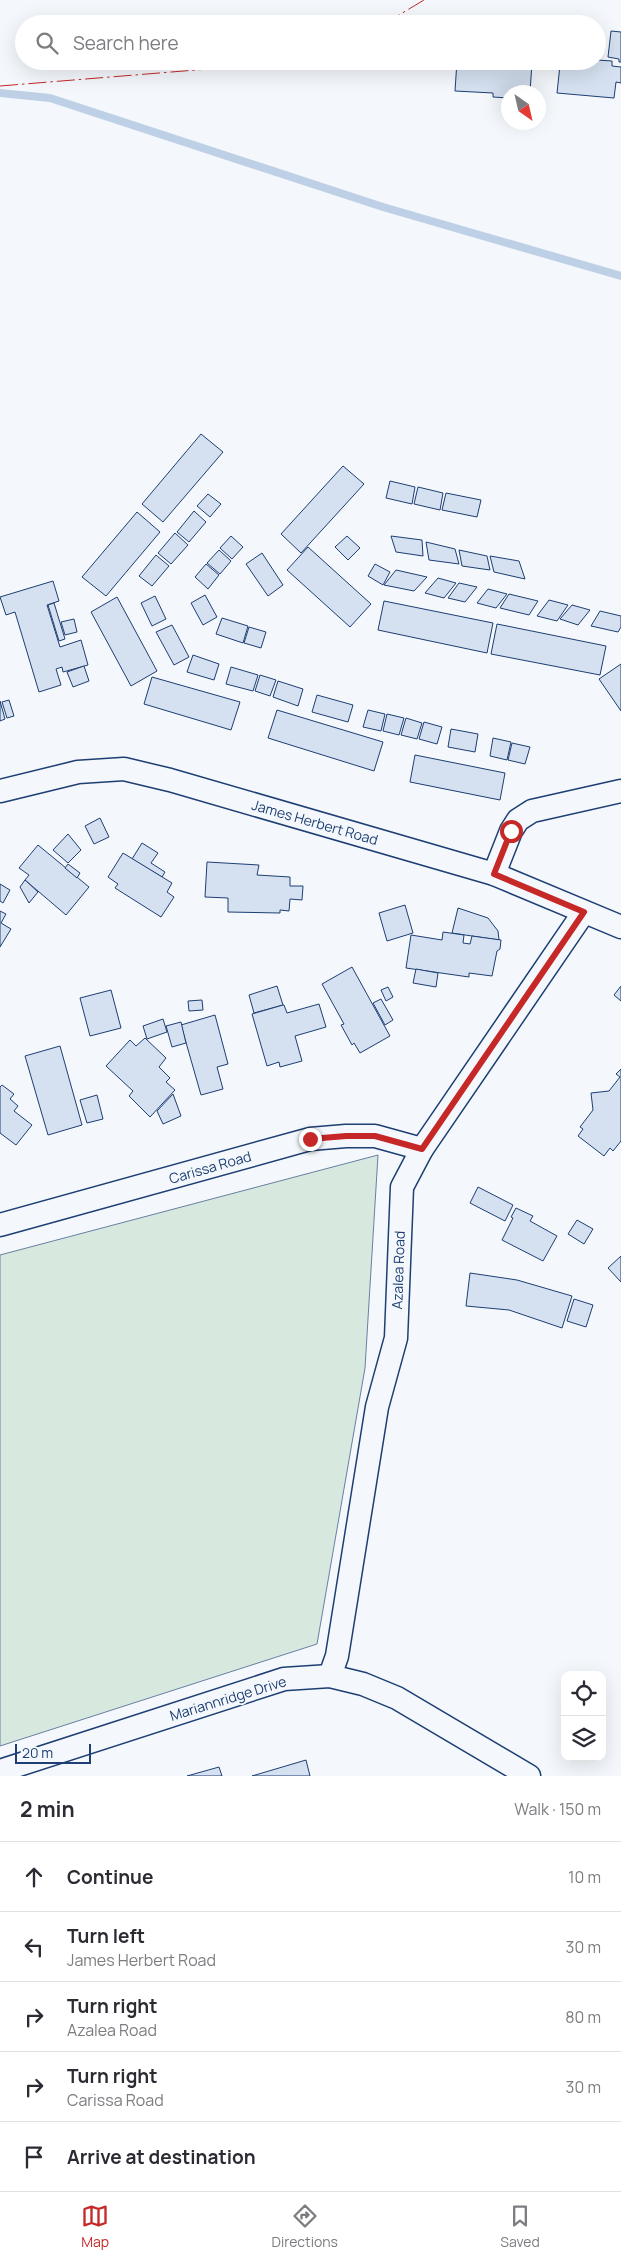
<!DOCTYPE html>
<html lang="en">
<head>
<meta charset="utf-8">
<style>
	body { margin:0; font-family:Manrope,sans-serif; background:#f2f2f3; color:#2b2b33 }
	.controls { position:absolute; right:15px; bottom:15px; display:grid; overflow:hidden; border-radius:10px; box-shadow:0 5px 20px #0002 }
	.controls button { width:45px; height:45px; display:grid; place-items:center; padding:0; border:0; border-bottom:1px solid #e1e1e2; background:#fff; color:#2b2b33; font:25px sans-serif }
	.compass { position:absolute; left:501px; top:85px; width:45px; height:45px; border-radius:50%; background:#fff; box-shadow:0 5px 20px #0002; rotate:146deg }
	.scale { position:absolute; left:15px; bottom:12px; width:76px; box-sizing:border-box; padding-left:5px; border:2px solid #1d3f73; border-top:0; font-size:14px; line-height:18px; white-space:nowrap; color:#1d3f73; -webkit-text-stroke:4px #f4f7fb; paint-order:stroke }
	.stop { position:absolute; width:15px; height:15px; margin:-11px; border:4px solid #c62828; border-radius:50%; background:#fff }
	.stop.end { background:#c62828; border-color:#fff; box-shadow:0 1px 5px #0008 }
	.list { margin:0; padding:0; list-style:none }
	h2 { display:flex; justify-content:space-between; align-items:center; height:65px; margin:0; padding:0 20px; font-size:21px }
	h2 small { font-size:16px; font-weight:400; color:#7c7c81 }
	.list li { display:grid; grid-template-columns:32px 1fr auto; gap:15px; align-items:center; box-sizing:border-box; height:70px; padding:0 20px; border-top:1px solid #e1e1e2 }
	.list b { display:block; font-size:19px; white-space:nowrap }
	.list p { margin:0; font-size:16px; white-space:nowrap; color:#7c7c81 }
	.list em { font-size:16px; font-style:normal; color:#7c7c81 }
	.icon { flex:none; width:28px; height:28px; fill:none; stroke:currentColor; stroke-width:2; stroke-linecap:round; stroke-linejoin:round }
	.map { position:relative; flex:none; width:621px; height:1776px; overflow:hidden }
	.search { position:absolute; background:#fff; box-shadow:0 5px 20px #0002; left:15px; right:15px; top:15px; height:55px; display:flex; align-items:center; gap:12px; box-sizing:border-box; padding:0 18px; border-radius:28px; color:#7c7c81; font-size:19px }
	.sheet { height:415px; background:#fff }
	nav { display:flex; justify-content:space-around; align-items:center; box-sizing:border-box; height:70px; border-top:1px solid #e1e1e2; background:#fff; font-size:14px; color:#7c7c81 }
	nav a { display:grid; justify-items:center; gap:2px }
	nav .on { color:#c62828 }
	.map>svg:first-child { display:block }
</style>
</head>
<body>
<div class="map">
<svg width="621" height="1776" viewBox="0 0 621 1776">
	<rect width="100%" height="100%" fill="#f4f7fb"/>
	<!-- green -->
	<path fill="#d7e8df" stroke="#687fa3" d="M378 1155 365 1368 317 1644 0 1746V1255Z"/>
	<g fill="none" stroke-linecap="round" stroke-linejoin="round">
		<!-- stream -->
		<path stroke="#bed0e5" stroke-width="8" d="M0 93 50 98 383 207 621 276"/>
	</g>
	<!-- building -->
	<g fill="#d5e0f0" stroke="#1d3f73">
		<path d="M611 31 621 32V62H619V59L608 57Z"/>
		<path d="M597 60 612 61V66L621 67V83L616 82 614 98 557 93 560 65 572 66V61H597Z"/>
		<path d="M457 61 532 63 530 92H508V98L493 97V93L455 91Z"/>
		<path d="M201 434 223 452 163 522 142 504Z"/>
		<path d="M343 466 364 484 301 553 281 534Z"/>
		<path d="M390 481 415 487 412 504 386 498Z"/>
		<path d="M418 487 443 493 440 510 414 504Z"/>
		<path d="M446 493 481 500 477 517 442 510Z"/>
		<path d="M208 494 221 504 210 517 197 506Z"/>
		<path d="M194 511 206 522 189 542 177 532Z"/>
		<path d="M137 512 160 532 106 596 82 577Z"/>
		<path d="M175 533 188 545 171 564 158 553Z"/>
		<path d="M231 536 243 547 232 559 220 548Z"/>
		<path d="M347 536 360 548 348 560 335 547Z"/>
		<path d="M391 536 422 540 423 556 396 552Z"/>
		<path d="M426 542 455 549 459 564 429 560Z"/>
		<path d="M308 547 371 604 350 627 287 570Z"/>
		<path d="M219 550 231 561 220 574 207 563Z"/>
		<path d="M459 550 487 556 490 570 462 566Z"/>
		<path d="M262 553 283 585 268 596 246 564Z"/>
		<path d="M156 555 169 566 152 586 139 576Z"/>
		<path d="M490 556 519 561 525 579 494 572Z"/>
		<path d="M206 564 219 575 208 589 195 577Z"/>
		<path d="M375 564 390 572 383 585 368 576Z"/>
		<path d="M396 570 427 577 414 591 384 585Z"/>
		<path d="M438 578 456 583 444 598 425 593Z"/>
		<path d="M53 581 59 601 47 605 60 647 81 640 88 665 63 672 62 667 56 669 61 685 39 692 15 612 6 615 0 597Z"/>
		<path d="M459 583 477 587 465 602 448 598Z"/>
		<path d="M488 589 507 594 496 608 477 603Z"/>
		<path d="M509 594 538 601 529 615 500 608Z"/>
		<path d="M205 595 217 617 203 625 191 603Z"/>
		<path d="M155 596 166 619 152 626 141 603Z"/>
		<path d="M117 597 157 671 131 686 91 612Z"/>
		<path d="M549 600 568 605 557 621 537 616Z"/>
		<path d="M384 601 493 623 487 653 378 630Z"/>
		<path d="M54 603 65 639 59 641 48 605Z"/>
		<path d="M572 605 590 610 578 625 560 619Z"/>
		<path d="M600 611 621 616V627L618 632 591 626Z"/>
		<path d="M222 618 248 626 243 643 216 634Z"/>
		<path d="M74 619 77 632 65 635 61 622Z"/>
		<path d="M497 624 606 646 600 675 491 654Z"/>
		<path d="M172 625 189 657 174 665 156 632Z"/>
		<path d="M249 627 266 632 261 648 244 643Z"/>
		<path d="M193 655 219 664 214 680 187 672Z"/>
		<path d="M621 664V711L599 679Z"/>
		<path d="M84 666 89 681 73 687 67 672Z"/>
		<path d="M231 667 258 675 253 691 226 684Z"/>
		<path d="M260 675 276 680 270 696 255 691Z"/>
		<path d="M152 677 240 702 231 730 144 704Z"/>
		<path d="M278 681 303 689 298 706 273 697Z"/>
		<path d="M317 695 353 705 348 722 312 712Z"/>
		<path d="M9 700 14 716 7 718 2 702Z"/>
		<path d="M0 701 5 719 0 721Z"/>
		<path d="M277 710 383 742 374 771 268 738Z"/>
		<path d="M368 710 385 714 381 731 363 727Z"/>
		<path d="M387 714 404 718 399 735 383 731Z"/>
		<path d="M406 718 422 723 417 739 401 735Z"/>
		<path d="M424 722 442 727 437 744 419 739Z"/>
		<path d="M451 729 478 734 475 752 448 747Z"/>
		<path d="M493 738 511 742 507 760 490 756Z"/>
		<path d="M512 743 530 747 525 764 508 760Z"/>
		<path d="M415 755 505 773 500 800 410 782Z"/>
		<path d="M100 818 109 837 94 844 85 826Z"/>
		<path d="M68 834 81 850 68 863 53 850Z"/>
		<path d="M142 843 158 853 151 863 165 872 162 877 132 859Z"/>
		<path d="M38 845 89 887 66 915 25 880 29 875 19 868Z"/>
		<path d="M123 853 172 883 167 892 174 897 161 917 115 888 118 884 108 877Z"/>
		<path d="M207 862 259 865 257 875 290 877V886H303L302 900 290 899 289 911 280 910V913L228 912V898L205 897Z"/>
		<path d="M68 864 80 873 77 878 65 868Z"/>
		<path d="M25 880 38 892 29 903 20 887Z"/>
		<path d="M0 884 10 890 3 903 0 901Z"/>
		<path d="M405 905 413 933 387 941 379 913Z"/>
		<path d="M458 908 488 918 498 931 499 940 452 933Z"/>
		<path d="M0 911 6 914 1 923 11 929 0 947Z"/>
		<path d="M443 932 464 935 463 943 470 944 472 936 501 940 500 949 497 951 492 976 469 973V977L406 968 411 935 442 940Z"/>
		<path d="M352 967 390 1036 360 1053 354 1043 352 1045 341 1025 344 1024 322 984Z"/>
		<path d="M416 969 438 973 436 987 413 983Z"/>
		<path d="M277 986 283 1005 254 1013 249 995Z"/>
		<path d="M621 986V1001L614 995Z"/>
		<path d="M388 987 393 997 386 1001 381 990Z"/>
		<path d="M111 990 121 1028 90 1036 80 998Z"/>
		<path d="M381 999 393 1020 385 1025 373 1003Z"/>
		<path d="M202 1000 203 1010 189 1011 188 1001Z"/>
		<path d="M319 1004 326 1027 295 1036 302 1061 280 1067 279 1062 267 1066 252 1014 283 1005H284L287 1013Z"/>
		<path d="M215 1015 228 1064 217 1067 223 1089 201 1095 181 1025Z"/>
		<path d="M163 1019 167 1032 147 1039 143 1026Z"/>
		<path d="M181 1022 186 1043 172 1047 166 1026Z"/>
		<path d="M145 1038 166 1058 159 1067 170 1078 166 1082 175 1090 150 1117 129 1096 133 1091 106 1066 130 1040 136 1046Z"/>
		<path d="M60 1046 82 1125 48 1135 25 1056Z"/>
		<path d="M621 1069V1141L613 1151 610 1148 604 1156 578 1136 583 1129 580 1127 593 1110 591 1093 609 1091 620 1077 616 1074Z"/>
		<path d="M2 1085 14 1094 10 1099 18 1106 14 1111 32 1125 16 1145 0 1133V1087Z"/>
		<path d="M173 1094 181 1116 163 1124 157 1111Z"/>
		<path d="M97 1095 103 1119 87 1123 80 1100Z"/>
		<path d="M478 1187 513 1205 505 1221 470 1203Z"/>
		<path d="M516 1208 533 1216 530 1221 557 1236 543 1261 502 1240 513 1218 511 1217Z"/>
		<path d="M577 1220 593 1229 584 1244 568 1234Z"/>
		<path d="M621 1256V1282L608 1268Z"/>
		<path d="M470 1273 517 1280 572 1296 562 1328 509 1310 466 1306Z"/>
		<path d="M574 1299 593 1305 586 1327 567 1321Z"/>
		<path d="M306 1760 310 1776H252Z"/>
		<path d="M219 1767 222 1776H187Z"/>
	</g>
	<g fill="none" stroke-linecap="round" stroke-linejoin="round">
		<!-- minor casing -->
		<g stroke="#1d3f73" stroke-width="25">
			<g id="minor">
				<path d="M0 791 78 772 124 769 170 780 494 874 621 927"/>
				<path d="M494 874 511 831 518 820 532 811 621 791"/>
				<path d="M0 1225 310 1139 346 1136H375L422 1149"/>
				<path d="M330 1676 337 1656 377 1407 396 1338 402 1187 422 1149 584 912"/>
				<path d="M0 1771 284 1679 330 1676 363 1684 397 1698 529 1776"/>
			</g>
		</g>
		<!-- minor -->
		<use href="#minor" stroke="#f4f7fb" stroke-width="22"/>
		<!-- power -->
		<g stroke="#c62828" stroke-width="1" stroke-dasharray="18 4 2.5 4" stroke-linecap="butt">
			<path d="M384 24 424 0"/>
			<path d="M0 86 306 61"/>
		</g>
	</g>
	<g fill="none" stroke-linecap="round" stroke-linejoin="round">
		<!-- route -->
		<path stroke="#c62828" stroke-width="6" d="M310 1139 346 1136H375L422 1149 584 912 494 874 511 831"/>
	</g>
	<g text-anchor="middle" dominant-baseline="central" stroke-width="4" stroke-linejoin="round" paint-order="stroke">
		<!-- street labels -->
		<g font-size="14" fill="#1d3f73" stroke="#f4f7fb">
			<text transform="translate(315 822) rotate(16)">James Herbert Road</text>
			<text transform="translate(210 1167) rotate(-16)">Carissa Road</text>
			<text transform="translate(398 1270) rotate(-88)">Azalea Road</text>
			<text transform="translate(228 1698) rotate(-17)">Mariannridge Drive</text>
		</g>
	</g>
</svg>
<div class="controls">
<button><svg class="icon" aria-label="locate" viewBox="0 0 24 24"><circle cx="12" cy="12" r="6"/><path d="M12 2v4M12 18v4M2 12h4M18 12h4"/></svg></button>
<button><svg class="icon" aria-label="layers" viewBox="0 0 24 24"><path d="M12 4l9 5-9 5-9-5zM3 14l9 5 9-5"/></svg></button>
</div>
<svg class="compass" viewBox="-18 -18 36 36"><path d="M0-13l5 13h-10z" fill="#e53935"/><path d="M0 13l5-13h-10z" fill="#7c7c81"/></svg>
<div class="scale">20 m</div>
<div class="stop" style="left:511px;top:831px"></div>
<div class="stop end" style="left:310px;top:1139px"></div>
<div class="search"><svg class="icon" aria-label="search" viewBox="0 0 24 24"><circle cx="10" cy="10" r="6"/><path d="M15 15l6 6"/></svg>Search here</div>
</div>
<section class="sheet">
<h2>2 min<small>Walk · 150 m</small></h2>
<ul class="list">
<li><svg class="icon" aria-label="ahead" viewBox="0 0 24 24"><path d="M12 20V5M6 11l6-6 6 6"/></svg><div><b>Continue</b></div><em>10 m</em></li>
<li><svg class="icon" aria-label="left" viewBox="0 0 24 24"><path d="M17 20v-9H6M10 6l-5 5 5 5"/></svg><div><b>Turn left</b><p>James Herbert Road</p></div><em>30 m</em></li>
<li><svg class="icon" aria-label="right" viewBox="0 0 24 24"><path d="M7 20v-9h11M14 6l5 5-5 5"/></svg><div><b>Turn right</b><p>Azalea Road</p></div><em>80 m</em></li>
<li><svg class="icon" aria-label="right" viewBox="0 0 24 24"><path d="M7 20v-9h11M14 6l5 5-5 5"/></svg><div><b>Turn right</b><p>Carissa Road</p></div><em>30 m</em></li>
<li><svg class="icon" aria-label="arrive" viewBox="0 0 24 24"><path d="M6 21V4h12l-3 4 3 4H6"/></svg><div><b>Arrive at destination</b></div></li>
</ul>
</section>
<nav>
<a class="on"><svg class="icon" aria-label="map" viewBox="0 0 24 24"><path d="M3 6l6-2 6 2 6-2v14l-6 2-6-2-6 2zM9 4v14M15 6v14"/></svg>Map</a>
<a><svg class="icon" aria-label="directions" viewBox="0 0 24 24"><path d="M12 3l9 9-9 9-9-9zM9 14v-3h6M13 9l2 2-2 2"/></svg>Directions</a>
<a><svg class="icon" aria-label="saved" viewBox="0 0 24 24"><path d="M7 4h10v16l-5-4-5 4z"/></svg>Saved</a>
</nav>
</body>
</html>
